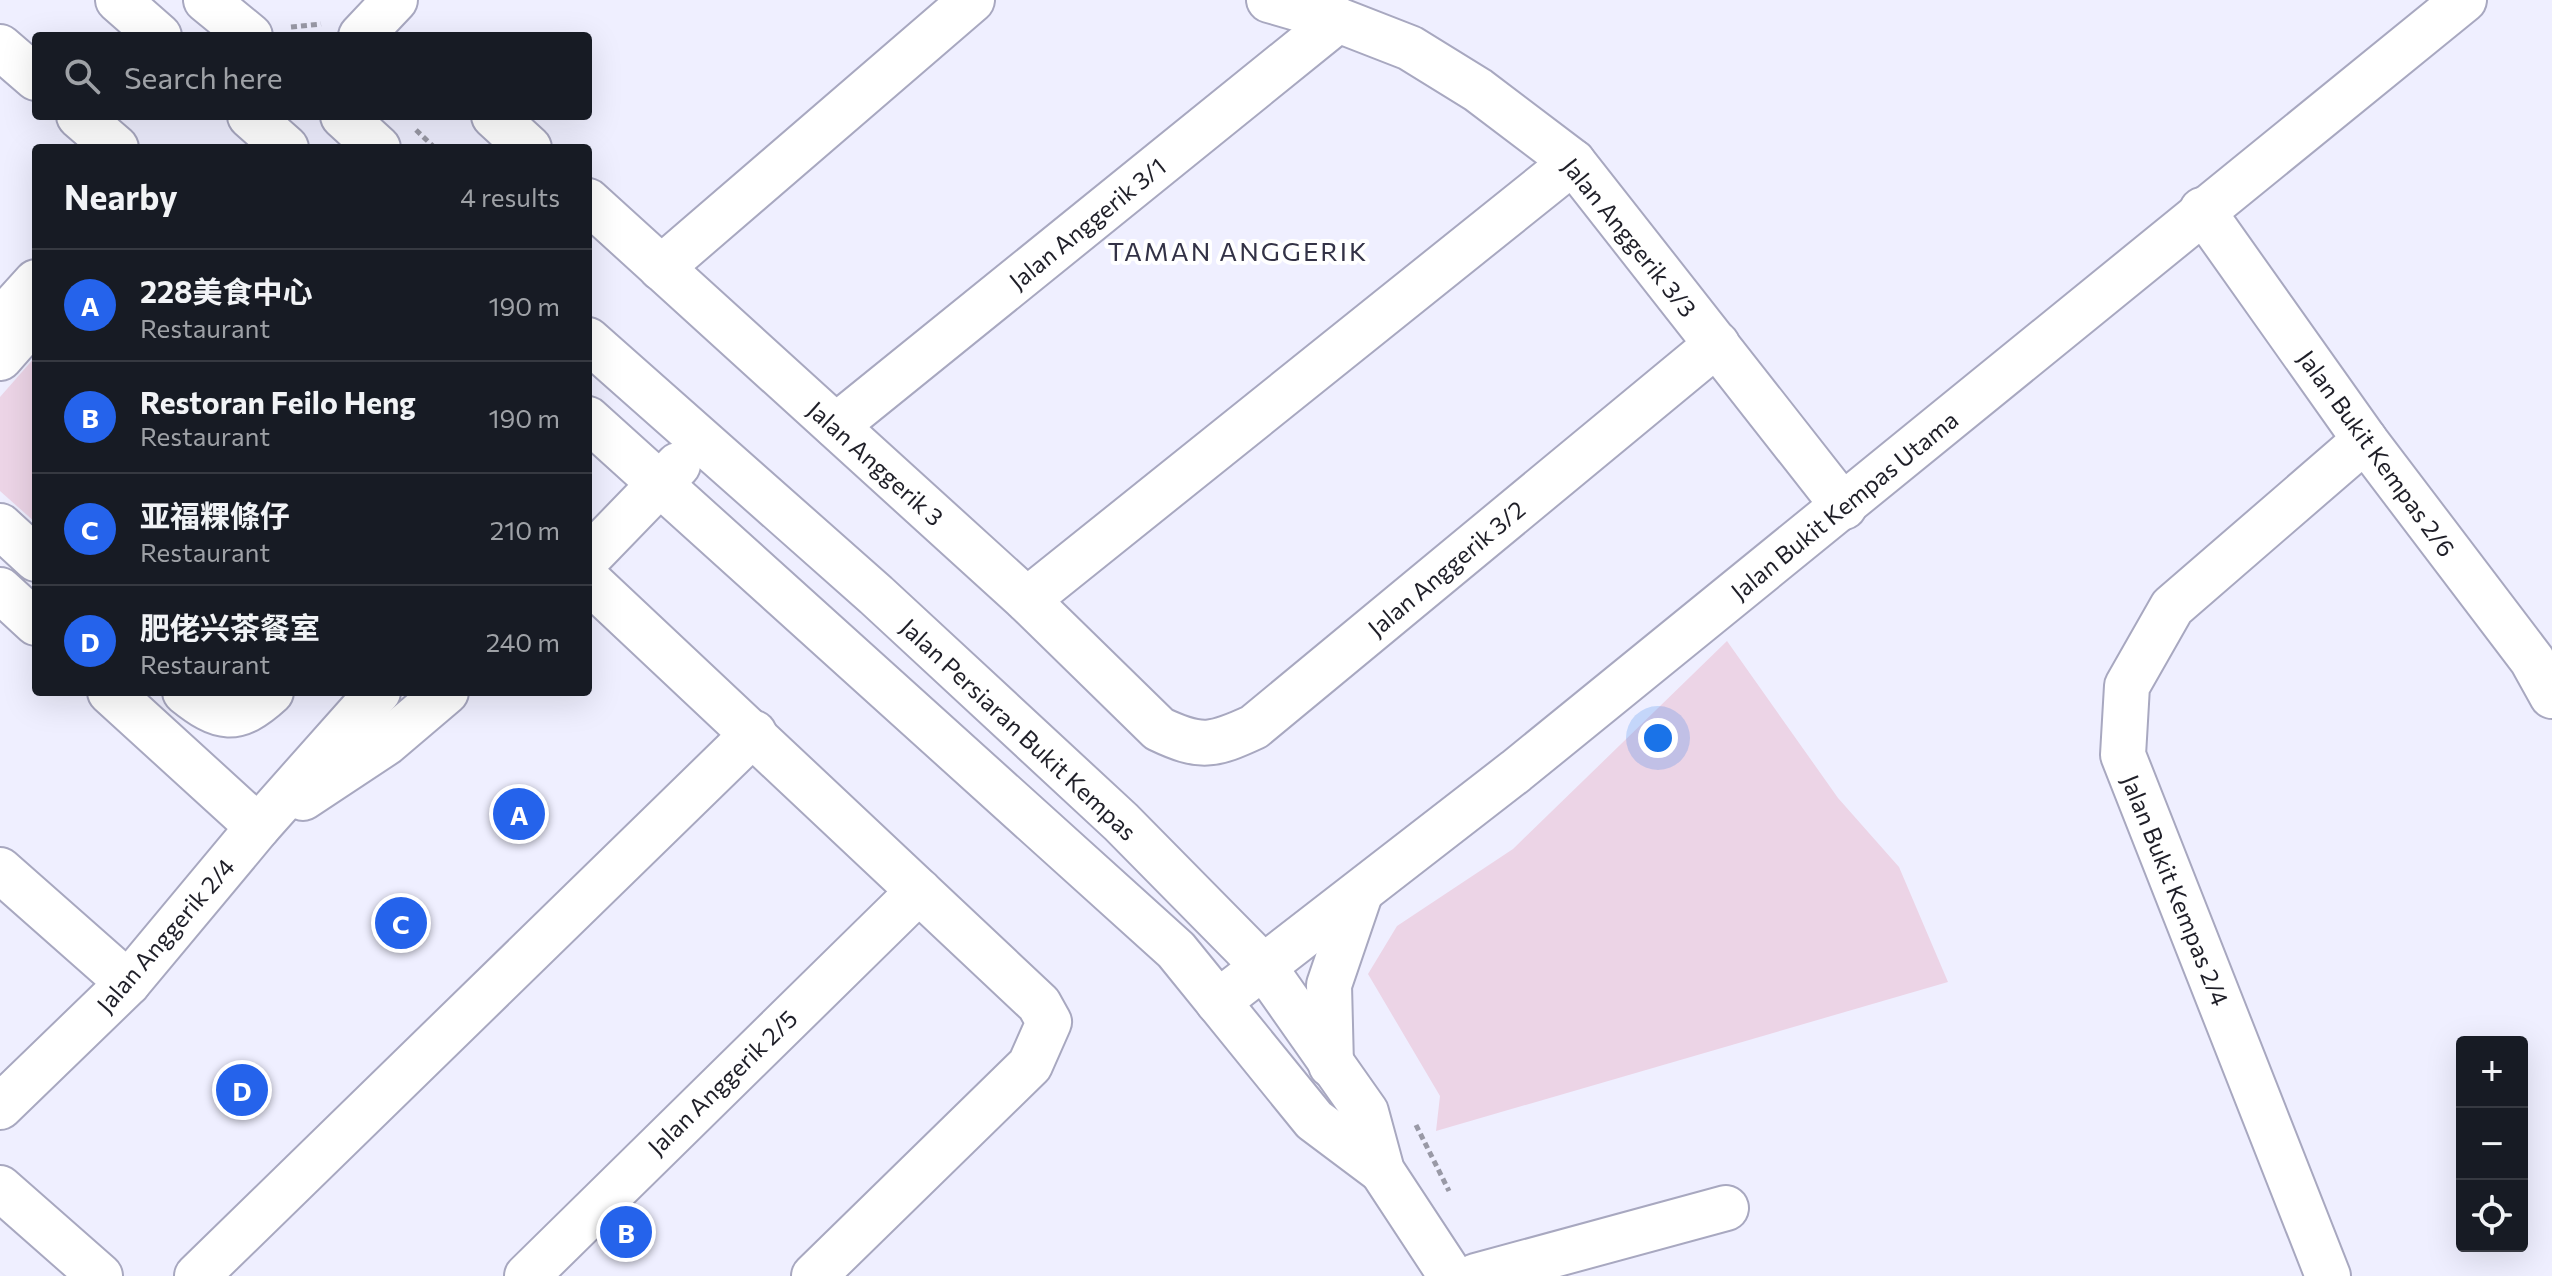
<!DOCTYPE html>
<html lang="en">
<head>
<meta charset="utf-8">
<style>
	body { margin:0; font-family:Commissioner,"Noto Sans SC",sans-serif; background:#242831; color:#f1f3f6 }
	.controls { position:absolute; right:24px; bottom:24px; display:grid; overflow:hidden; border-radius:8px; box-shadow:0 8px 32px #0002 }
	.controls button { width:72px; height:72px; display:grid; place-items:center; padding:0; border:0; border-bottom:2px solid #363941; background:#171b24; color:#f1f3f6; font:40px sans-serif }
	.you { position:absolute; left:1658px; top:738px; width:28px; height:28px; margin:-20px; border:6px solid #fff; border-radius:50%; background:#1a73e8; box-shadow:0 0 0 12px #1a73e833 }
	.badge { display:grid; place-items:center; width:52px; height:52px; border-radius:50%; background:#2563eb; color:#fff; font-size:26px; font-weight:700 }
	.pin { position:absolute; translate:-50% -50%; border:4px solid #fff; box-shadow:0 2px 8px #0006 }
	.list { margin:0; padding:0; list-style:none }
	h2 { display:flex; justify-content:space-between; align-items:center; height:104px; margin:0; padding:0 32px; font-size:34px }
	h2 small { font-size:26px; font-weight:400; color:#9ea1a6 }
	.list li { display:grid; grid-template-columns:52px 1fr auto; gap:24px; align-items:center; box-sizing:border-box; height:112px; padding:0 32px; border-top:2px solid #363941 }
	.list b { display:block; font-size:30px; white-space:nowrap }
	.list p { margin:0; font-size:26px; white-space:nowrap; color:#9ea1a6 }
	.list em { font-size:26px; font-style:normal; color:#9ea1a6 }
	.icon { flex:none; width:44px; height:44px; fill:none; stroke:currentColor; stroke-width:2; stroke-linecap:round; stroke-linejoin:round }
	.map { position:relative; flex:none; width:2552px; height:1276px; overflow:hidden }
	.search { position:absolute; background:#171b24; box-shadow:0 8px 32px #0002; left:32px; top:32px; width:560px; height:88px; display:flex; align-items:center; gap:20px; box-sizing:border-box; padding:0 28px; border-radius:8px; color:#9ea1a6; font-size:30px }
	.panel { position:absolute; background:#171b24; box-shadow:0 8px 32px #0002; left:32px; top:144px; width:560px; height:552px; border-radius:8px }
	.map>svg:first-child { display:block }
</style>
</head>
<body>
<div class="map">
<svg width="2552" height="1276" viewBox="0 0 2552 1276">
	<rect width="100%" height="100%" fill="#efefff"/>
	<!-- green -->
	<g fill="#ecd4e6">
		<path d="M36 356V523L0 491V397Z"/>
		<path d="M1727 641 1838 798 1899 867 1948 982 1436 1131 1440 1096 1368 974 1397 926 1513 849Z"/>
	</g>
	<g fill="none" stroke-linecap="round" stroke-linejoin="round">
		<!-- minor casing -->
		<g stroke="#a8a8c0" stroke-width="48">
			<g id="minor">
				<path d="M118 0 159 36"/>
				<path d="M206 0 250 36"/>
				<path d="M1269 0 1338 20 1410 48 1478 90 1573 162 1844 507"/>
				<path d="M361 36 395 0"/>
				<path d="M0 47 36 78"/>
				<path d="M79 116 116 148"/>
				<path d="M250 116 286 148"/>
				<path d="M343 116 378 148"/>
				<path d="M494 116 529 148"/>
				<path d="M588 201 1027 600 1159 729C1201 749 1213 746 1254 727L1717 344"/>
				<path d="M2202 210 2365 440 2532 660 2552 696"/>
				<path d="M661 268 972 0"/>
				<path d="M0 322 36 282"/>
				<path d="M588 340 876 595 1121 822 1264 967 1366 1112 1382 1171 1451 1276"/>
				<path d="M0 358 36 317"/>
				<path d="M588 419 1176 950 1314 1120 1382 1171"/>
				<path d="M836 426 1338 20"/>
				<path d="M0 526 36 559"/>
				<path d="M588 558 678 465"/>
				<path d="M588 580 1039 1004 1049 1022 1030 1065 814 1276"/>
				<path d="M0 590 36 623"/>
				<path d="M1027 600 1573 162"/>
				<path d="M110 692 258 827"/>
				<path d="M185 692C220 720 236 724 271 692"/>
				<path d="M303 798 386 743 446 692"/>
				<path d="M0 870 128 983"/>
				<path d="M1218 1002 1516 771 2464 0"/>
				<path d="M1331 1065 1329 985 1359 897"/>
				<path d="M0 1107 128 983 258 827 378 692"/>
				<path d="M0 1188 100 1276"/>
				<path d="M197 1276 754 733"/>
				<path d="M527 1276 919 891"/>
				<path d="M1476 1276 1726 1208"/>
				<path d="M2328 1276 2123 755 2127 686 2172 607 2365 440"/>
			</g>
		</g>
		<!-- path -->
		<g stroke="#9999a6" stroke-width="5" stroke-dasharray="6 4" stroke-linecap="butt">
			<path d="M291 27 321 24"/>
			<path d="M416 130 435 148"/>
			<path d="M1416 1125 1449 1191"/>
		</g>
		<!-- minor -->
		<use href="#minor" stroke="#fff" stroke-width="44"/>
	</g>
	<g text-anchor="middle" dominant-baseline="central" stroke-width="8" stroke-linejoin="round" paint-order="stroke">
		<!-- street labels -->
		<g font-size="24" fill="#1f1f28" stroke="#fff">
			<text transform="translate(1087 223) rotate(-39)">Jalan Anggerik 3/1</text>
			<text transform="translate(1630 237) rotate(51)">Jalan Anggerik 3/3</text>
			<text transform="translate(2377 453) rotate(54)">Jalan Bukit Kempas 2/6</text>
			<text transform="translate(876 463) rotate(42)">Jalan Anggerik 3</text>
			<text transform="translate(1844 505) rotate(-39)">Jalan Bukit Kempas Utama</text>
			<text transform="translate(1446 568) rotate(-40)">Jalan Anggerik 3/2</text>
			<text transform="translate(1019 729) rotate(43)">Jalan Persiaran Bukit Kempas</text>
			<text transform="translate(2176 890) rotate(68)">Jalan Bukit Kempas 2/4</text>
			<text transform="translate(165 935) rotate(-49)">Jalan Anggerik 2/4</text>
			<text transform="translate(722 1082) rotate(-44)">Jalan Anggerik 2/5</text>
		</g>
		<!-- neighbourhood labels -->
		<g font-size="26" letter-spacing="2" fill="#333246" stroke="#fff">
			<text x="1238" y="250">TAMAN ANGGERIK</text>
		</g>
	</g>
</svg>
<div class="controls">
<button>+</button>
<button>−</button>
<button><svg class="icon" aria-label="locate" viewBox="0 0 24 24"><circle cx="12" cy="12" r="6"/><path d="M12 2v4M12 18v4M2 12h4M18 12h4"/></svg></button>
</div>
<div class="you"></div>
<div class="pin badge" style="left:519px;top:814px">A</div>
<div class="pin badge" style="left:626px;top:1232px">B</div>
<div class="pin badge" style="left:401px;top:923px">C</div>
<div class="pin badge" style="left:242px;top:1090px">D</div>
<div class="search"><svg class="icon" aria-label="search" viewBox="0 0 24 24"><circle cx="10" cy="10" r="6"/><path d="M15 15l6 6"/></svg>Search here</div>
<section class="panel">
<h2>Nearby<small>4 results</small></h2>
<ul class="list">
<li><span class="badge">A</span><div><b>228美食中心</b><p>Restaurant</p></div><em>190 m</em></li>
<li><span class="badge">B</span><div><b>Restoran Feilo Heng</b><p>Restaurant</p></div><em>190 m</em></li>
<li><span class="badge">C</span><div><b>亚福粿條仔</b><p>Restaurant</p></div><em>210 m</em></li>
<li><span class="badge">D</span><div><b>肥佬兴茶餐室</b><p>Restaurant</p></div><em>240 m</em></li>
</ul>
</section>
</div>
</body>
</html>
